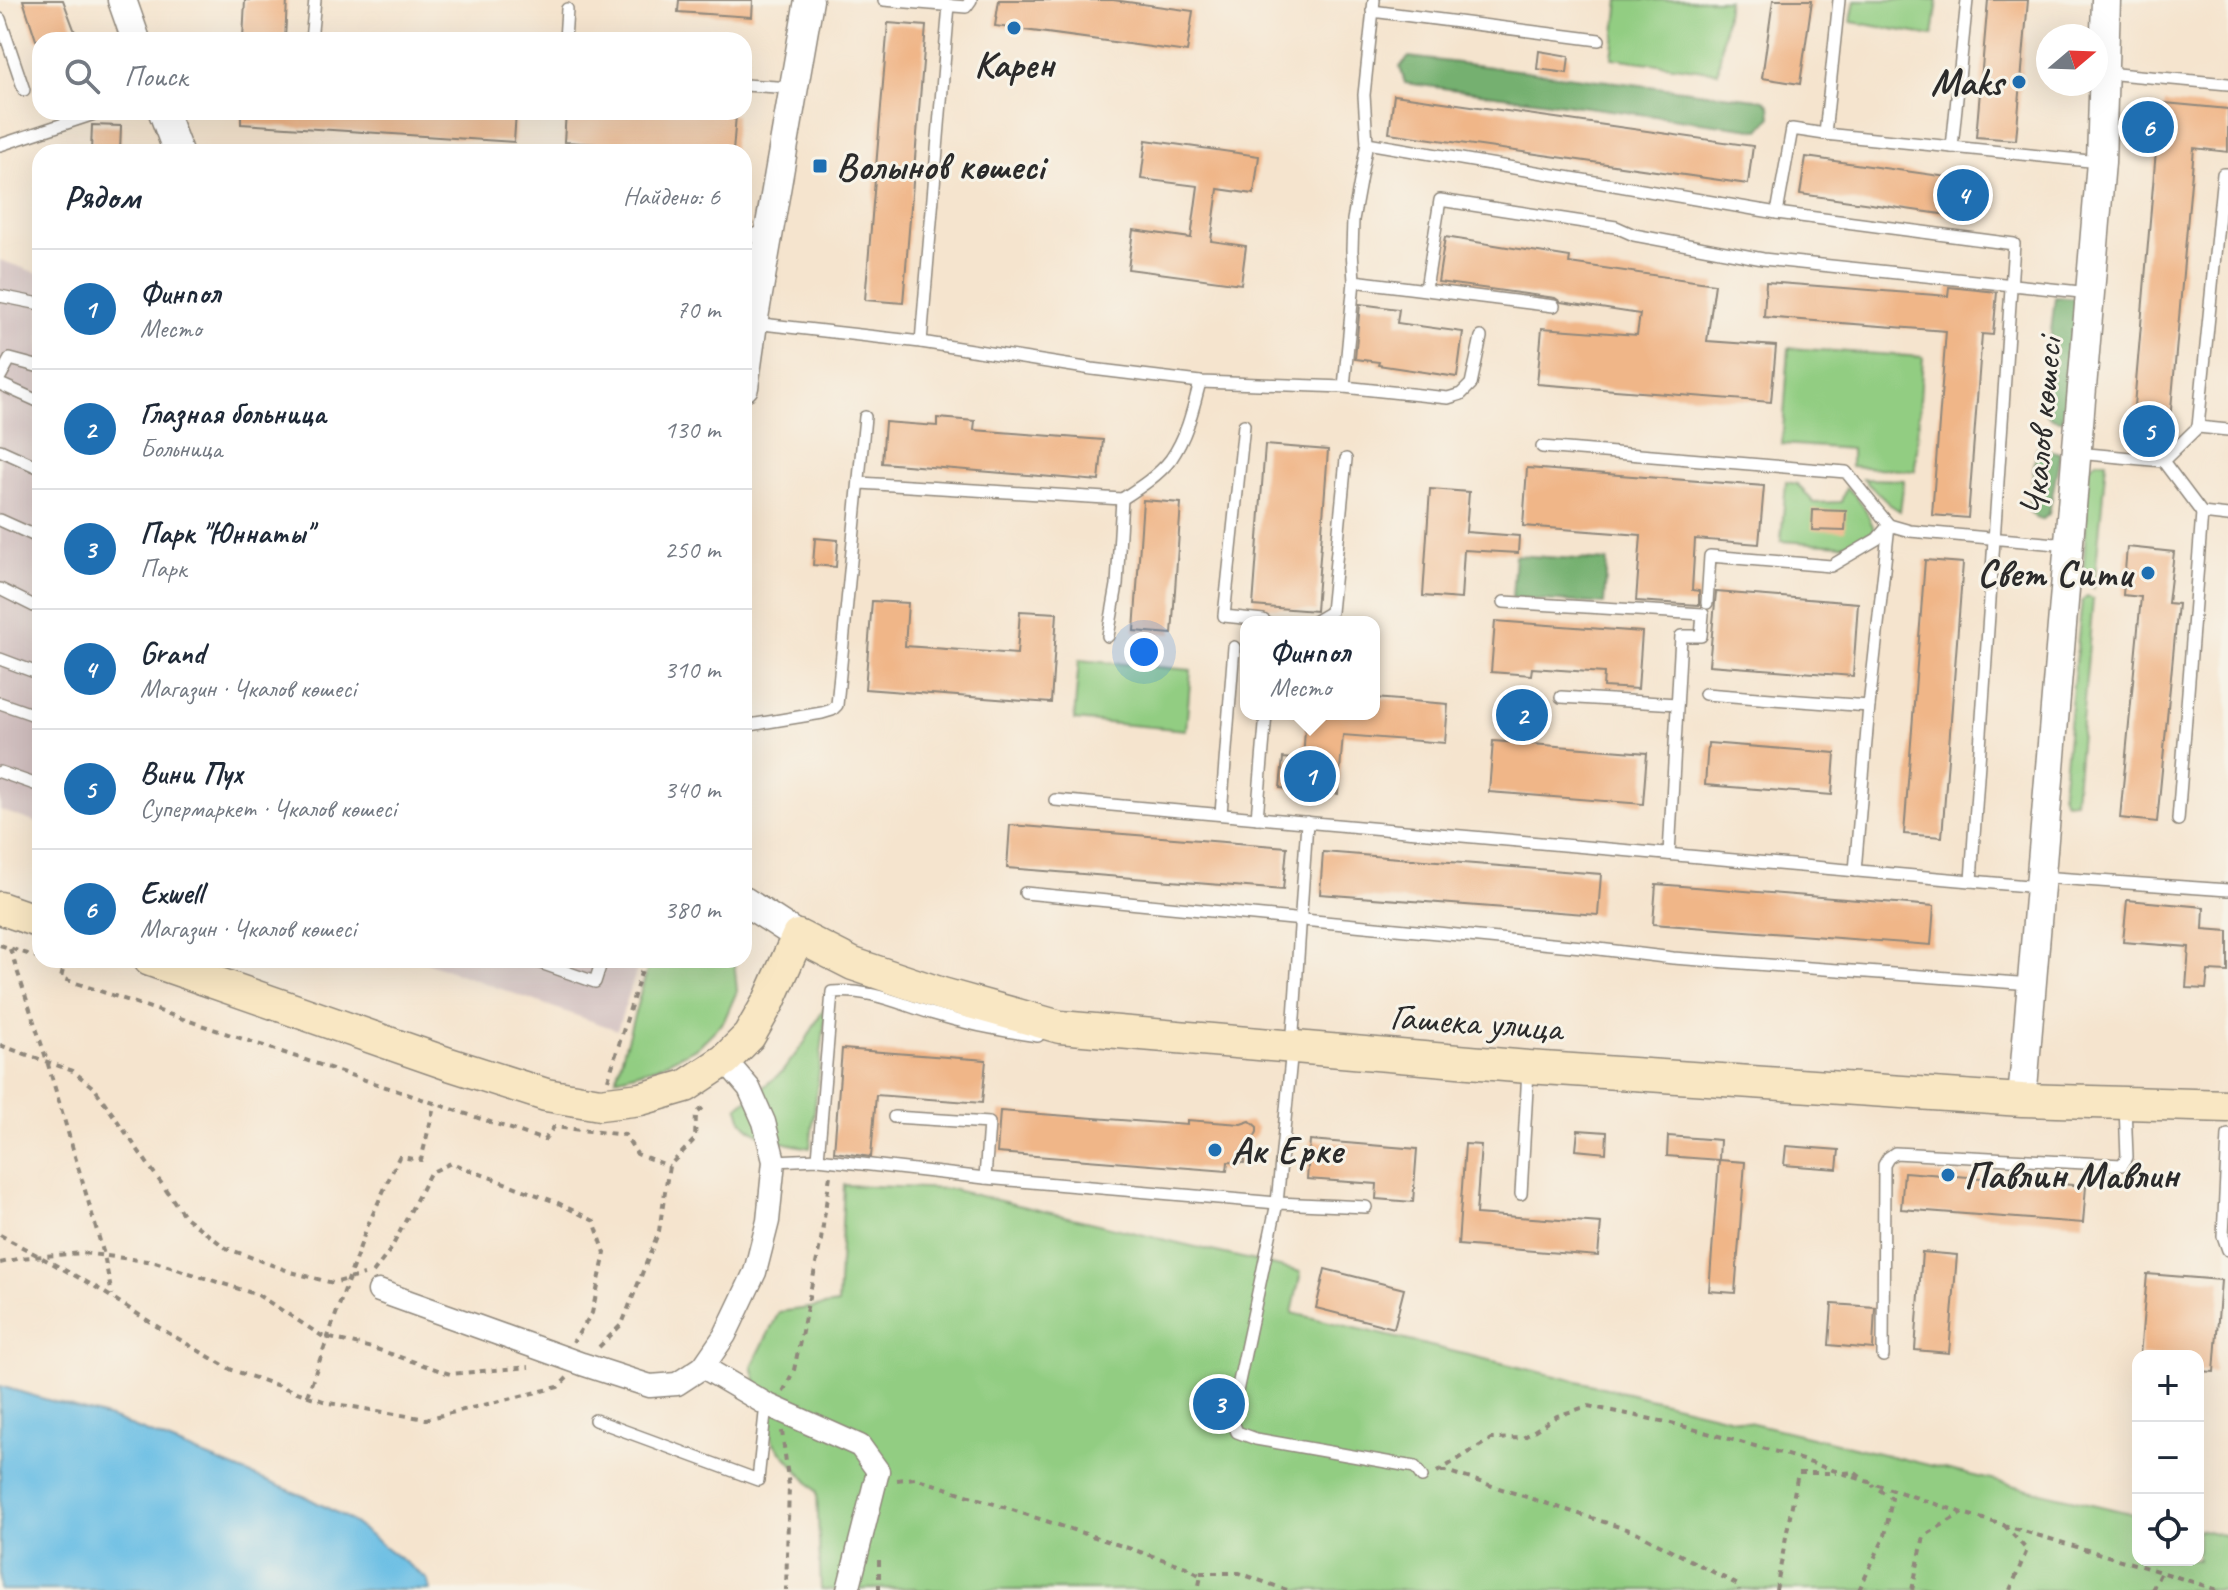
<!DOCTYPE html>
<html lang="ru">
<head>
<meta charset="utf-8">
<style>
	body { margin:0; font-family:Caveat,sans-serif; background:#f2f2f3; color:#1f2937 }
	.controls { position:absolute; right:24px; bottom:24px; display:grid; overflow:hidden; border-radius:16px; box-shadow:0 8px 32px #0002 }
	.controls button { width:72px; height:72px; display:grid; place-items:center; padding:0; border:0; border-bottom:2px solid #e0e1e3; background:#fff; color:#1f2937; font:40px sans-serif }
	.compass { position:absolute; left:2036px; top:24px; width:72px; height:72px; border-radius:50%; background:#fff; box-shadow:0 8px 32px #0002; rotate:71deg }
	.you { position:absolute; left:1144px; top:652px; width:28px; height:28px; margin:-20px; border:6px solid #fff; border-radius:50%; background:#1a73e8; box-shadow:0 0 0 12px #1a73e833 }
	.badge { display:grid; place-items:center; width:52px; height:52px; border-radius:50%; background:#1f6fb2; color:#fff; font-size:26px; font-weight:700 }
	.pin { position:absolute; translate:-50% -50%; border:4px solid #fff; box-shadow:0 2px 8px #0006 }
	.popup { position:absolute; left:1240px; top:616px; width:140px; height:104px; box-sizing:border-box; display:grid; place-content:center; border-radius:16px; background:#fff; filter:drop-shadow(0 2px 6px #0005); font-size:26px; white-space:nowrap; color:#747a83 }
	.popup b { font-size:30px; color:#1f2937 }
	.popup::after { content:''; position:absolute; left:50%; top:100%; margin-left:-16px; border:16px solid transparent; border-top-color:#fff }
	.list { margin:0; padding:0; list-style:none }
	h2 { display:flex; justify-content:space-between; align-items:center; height:104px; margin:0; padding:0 32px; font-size:34px }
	h2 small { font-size:26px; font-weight:400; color:#747a83 }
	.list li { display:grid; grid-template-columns:52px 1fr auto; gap:24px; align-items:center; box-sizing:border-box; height:120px; padding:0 32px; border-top:2px solid #e0e1e3 }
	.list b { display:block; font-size:30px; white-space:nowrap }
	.list p { margin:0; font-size:26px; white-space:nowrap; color:#747a83 }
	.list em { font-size:26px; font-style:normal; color:#747a83 }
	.icon { flex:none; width:44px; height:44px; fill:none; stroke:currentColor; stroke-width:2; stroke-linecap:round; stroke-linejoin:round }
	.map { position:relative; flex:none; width:2228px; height:1590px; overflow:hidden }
	.search { position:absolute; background:#fff; box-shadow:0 8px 32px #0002; left:32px; top:32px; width:720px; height:88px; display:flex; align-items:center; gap:20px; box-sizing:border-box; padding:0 28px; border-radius:24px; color:#747a83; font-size:30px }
	.panel { position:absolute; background:#fff; box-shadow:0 8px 32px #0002; left:32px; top:144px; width:720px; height:824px; border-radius:24px }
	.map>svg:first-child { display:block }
</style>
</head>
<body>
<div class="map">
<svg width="2228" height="1590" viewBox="0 0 2228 1590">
	<rect width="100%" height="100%" fill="#f7f3e8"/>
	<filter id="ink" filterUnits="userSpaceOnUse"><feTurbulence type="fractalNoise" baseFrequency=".0125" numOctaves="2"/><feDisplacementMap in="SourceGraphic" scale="16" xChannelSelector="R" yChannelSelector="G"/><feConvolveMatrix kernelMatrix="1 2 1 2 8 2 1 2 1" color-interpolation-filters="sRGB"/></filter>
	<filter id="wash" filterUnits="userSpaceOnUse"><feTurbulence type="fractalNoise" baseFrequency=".006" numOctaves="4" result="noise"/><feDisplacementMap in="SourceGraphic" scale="32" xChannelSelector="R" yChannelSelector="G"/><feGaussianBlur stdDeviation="1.8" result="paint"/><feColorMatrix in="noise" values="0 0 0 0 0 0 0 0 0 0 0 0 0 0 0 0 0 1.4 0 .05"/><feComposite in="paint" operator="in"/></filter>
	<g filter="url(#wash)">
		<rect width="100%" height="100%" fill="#f5e4ce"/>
		<!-- industrial -->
		<g fill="#d1bfbf">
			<path d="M0 260 40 274V824L0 810Z"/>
			<path d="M420 960H640L617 1030Z"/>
		</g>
		<!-- green -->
		<g fill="#92cd82" stroke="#5e7c56" stroke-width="2">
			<path d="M1619 0H1728L1718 72 1612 58Z"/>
			<path d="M1855 0H1938L1933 36 1851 22Z"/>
			<path d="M1789 348 1923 357 1915 471 1851 466V449L1782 444Z"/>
			<path d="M2096 461H2106L2094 588 2083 579 2089 468Z"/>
			<path d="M1863 479 1904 480 1900 511 1889 504Z"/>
			<path d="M1786 482 1797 484 1814 503 1841 502 1846 488C1861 497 1868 515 1875 531L1842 545 1781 541Z"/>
			<path d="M2087 596 2093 599 2075 801 2065 802 2062 793 2082 600Z"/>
			<path d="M1079 660 1191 670 1186 730 1074 720Z"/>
			<path d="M650 960H734L737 991 724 1021 698 1047 657 1067 616 1078Z"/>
			<path d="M827 1003 810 1148C792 1145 752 1138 742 1120 740 1116 739 1112 738 1107L782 1072 805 1042Z"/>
			<path d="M844 1185 950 1189 1301 1272 1292 1313 2138 1515V1560H2198V1529L2228 1536V1590H916L915 1588 821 1590 817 1492 773 1442 752 1366 779 1312 838 1304Z"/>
		</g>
		<!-- forest -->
		<g fill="#75b070" stroke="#506e4e" stroke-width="2">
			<path d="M1409 57 1764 100 1770 106 1771 117 1760 130 1405 83 1400 67Z"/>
			<path d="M2055 297 2081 299 2068 419C2058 421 2054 420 2046 414L2043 400Z"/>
			<path d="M2037 447 2060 453 2049 514 2042 520 2036 518 2028 510Z"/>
			<path d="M1515 555 1607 561 1604 604 1512 598Z"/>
		</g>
		<!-- water -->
		<path fill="#68bde4" stroke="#4a7488" stroke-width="2" d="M0 1386 116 1420 306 1497 347 1518 427 1579 430 1590H0Z"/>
		<g id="blocks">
			<!-- building -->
			<g fill="#f0b688">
				<path d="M23 0H63L78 40H36Z"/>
				<path d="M245 0H287L285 40H243Z"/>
				<path d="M679 0H753L752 17 678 12Z"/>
				<path d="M999 0H1113L1193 11 1187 52 995 26Z"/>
				<path d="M1773 0H1812L1800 84 1762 78Z"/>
				<path d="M1988 0H2028L2016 140 1976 137Z"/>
				<path d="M888 23 926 26 903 303 865 300Z"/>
				<path d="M1539 51 1569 56 1567 73 1537 69Z"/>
				<path d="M1394 95 1753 146 1748 184 1389 133Z"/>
				<path d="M2165 103 2228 109V152L2194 148 2169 432 2132 429 2157 139H2162Z"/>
				<path d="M241 112H516L514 142 241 124Z"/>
				<path d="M566 112H696L736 115 733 152 564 142Z"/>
				<path d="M92 125 121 126 120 152H91Z"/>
				<path d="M1146 140 1259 156 1254 194 1218 189 1211 241 1246 246 1241 284 1128 269 1133 230 1191 238 1198 186 1141 179Z"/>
				<path d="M1806 157 1976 181 1970 218 1800 194Z"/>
				<path d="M1445 237 1570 257 1569 263 1715 284 1707 341 1776 346 1771 402 1537 384 1542 328 1637 335 1640 314 1561 302 1555 298 1438 282Z"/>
				<path d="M1766 282 1948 296 1949 287 1997 292 1993 335 1982 334 1968 518 1932 515 1946 331 1764 317Z"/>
				<path d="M1360 304 1399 309 1397 323 1463 332 1457 377 1378 365 1379 362 1355 359Z"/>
				<path d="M937 418 975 421 974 430 1103 440 1099 481 882 463 885 422 937 426Z"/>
				<path d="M1265 445 1328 450 1316 611 1253 606Z"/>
				<path d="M1527 468 1764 486 1759 544 1695 539 1692 590 1699 591V605L1636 601 1641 535 1523 526Z"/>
				<path d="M1430 489 1469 492 1466 532 1519 536 1518 553 1464 550 1461 599 1423 596Z"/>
				<path d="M1143 500 1181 503 1172 634 1134 631Z"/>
				<path d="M1813 510 1846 511 1845 531 1812 530Z"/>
				<path d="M815 538 838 540 836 567 813 565Z"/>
				<path d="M2127 547 2174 552 2168 603 2178 604 2157 822 2120 818 2141 597 2123 595Z"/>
				<path d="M1925 560 1963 563 1942 837 1904 834Z"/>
				<path d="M1716 592 1858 603 1853 676 1709 665Z"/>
				<path d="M872 601 908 603 905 646 1017 654 1020 611 1057 613 1051 703 865 689Z"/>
				<path d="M1495 621 1642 632 1638 689 1603 687 1604 673 1532 668 1531 675 1491 672Z"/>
				<path d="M1374 698 1448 704 1445 743 1343 735 1338 794 1280 788 1283 758 1303 760 1306 714H1374Z"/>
				<path d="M1493 741 1647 753 1643 804 1489 792Z"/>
				<path d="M1708 743 1835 753 1832 795 1705 785Z"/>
				<path d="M1010 825 1287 847 1283 890 1007 868Z"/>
				<path d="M1323 852 1601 874 1598 915 1320 894Z"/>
				<path d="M1656 884 1934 906 1931 945 1653 924Z"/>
				<path d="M2127 900 2204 907 2203 929 2228 931V972L2208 971 2206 989 2186 988 2189 947 2123 942Z"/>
				<path d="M842 1049 986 1060 982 1103 876 1095 871 1157 834 1152Z"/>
				<path d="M1000 1111 1187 1125V1120L1241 1124 1250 1121 1257 1127V1132L1255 1136 1246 1142 1244 1163 1228 1162 1227 1171 997 1153Z"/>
				<path d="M1578 1130 1607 1132 1606 1153 1576 1150Z"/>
				<path d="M1668 1136 1720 1140 1719 1160 1667 1156Z"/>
				<path d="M1310 1140 1417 1149 1413 1202 1376 1199 1377 1184 1307 1179Z"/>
				<path d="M1465 1144 1481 1145 1476 1214 1601 1223 1598 1256 1458 1245Z"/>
				<path d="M1786 1146 1839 1150 1837 1169 1784 1165Z"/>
				<path d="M1719 1160 1745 1162 1735 1293 1709 1291Z"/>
				<path d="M1904 1172 2086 1186 2083 1223 1901 1209Z"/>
				<path d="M1922 1252 1957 1255 1949 1353 1915 1350Z"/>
				<path d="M1325 1269 1404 1289 1394 1328 1316 1308Z"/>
				<path d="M2147 1274 2221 1280 2214 1372 2198 1371V1356H2140Z"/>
				<path d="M1832 1304 1875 1307 1873 1349 1829 1345Z"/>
			</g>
		</g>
	</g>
	<g filter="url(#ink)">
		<use href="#blocks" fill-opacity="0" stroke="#90887c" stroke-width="2"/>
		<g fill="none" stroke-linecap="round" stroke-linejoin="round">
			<!-- service casing -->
			<g stroke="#90887c" stroke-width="14">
				<g id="service">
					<path d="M884 0 966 7 971 0"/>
					<path d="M1374 0 1364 95 1367 143 1353 220 1352 250 1354 281 1554 306"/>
					<path d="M1372 11 1599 40"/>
					<path d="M0 19 24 90"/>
					<path d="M311 40 315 0"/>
					<path d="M565 40 567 9"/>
					<path d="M2105 73 2228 84"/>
					<path d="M744 85 793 88"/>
					<path d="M1825 134 1839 0"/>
					<path d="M1367 143 1777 213 1792 129 1825 134 2099 162"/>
					<path d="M0 145 100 112"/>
					<path d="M1952 147 1967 0"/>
					<path d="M1777 213 2014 244 1971 881"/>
					<path d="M744 233 767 236"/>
					<path d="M1426 289 1440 200 1616 227 1634 235 1763 259 2090 293"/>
					<path d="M0 296 40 304"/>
					<path d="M753 323 921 342 949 5"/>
					<path d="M921 342 1092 369 1200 382 1344 387 1448 398 1461 394 1471 384 1481 337"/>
					<path d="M0 377 10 359 40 367"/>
					<path d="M0 384 40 402"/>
					<path d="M1344 387 1354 281"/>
					<path d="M1244 425 1224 616 1263 620 1266 622"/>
					<path d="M2198 427 2228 430"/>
					<path d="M1542 447 1846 472 1889 525 1910 531 2068 545"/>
					<path d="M0 450 40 468"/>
					<path d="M2077 453 2163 461 2202 513 2228 516"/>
					<path d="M2163 461 2198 427 2223 174H2228"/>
					<path d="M860 483 1122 499C1139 488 1159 475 1171 459 1187 436 1193 409 1200 382"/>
					<path d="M0 520 40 538"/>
					<path d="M0 589 40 609"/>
					<path d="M1504 602 1703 614 1701 636H1681L1669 854"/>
					<path d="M1707 603 1710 556 1831 566 1877 539 1889 525"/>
					<path d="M1314 622 1331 612 1346 459"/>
					<path d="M1108 636 1117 585 1122 499"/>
					<path d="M0 659 40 674"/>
					<path d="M1705 694 1869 706"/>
					<path d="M1561 697 1677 704"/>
					<path d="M0 703 40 717"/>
					<path d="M744 726 822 713 832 710 837 705 865 417"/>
					<path d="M0 772 40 786"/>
					<path d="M1055 800 2039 887"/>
					<path d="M1221 814 1234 647"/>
					<path d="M1257 818 1266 714"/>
					<path d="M2178 820 2202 513"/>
					<path d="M1307 822 1292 1048 1277 1203 1233 1410V1422L1237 1432 1256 1439 1415 1467 1422 1477"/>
					<path d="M1855 871 1869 706 1889 525"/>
					<path d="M2041 877 2228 890"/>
					<path d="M1025 893 1582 947 1673 958 2032 984"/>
					<path d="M532 960 595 982 602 960"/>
					<path d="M894 1117 989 1123 985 1178"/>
					<path d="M2228 1135 2223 1236 2228 1250"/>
					<path d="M818 1159 832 992C868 988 900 1004 934 1014 967 1024 1003 1031 1038 1036"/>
					<path d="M774 1161 818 1159 985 1178 1277 1203 1366 1207"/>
					<path d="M1521 1194 1528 1071"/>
					<path d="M1883 1356 1884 1165 1888 1158 1895 1153 2122 1165 2127 1157 2125 1106"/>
					<path d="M595 1420 758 1480 766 1404"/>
				</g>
			</g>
			<!-- minor casing -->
			<g stroke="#90887c" stroke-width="25">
				<g id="minor">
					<path d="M379 1291 582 1364 650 1386 677 1384 703 1367 725 1335 755 1272 768 1221 774 1161 764 1122 749 1088 725 1060"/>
					<path d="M703 1367 766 1404 860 1446 878 1471 848 1590"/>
				</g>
			</g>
			<!-- tertiary casing -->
			<g stroke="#90887c" stroke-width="31">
				<g id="tertiary">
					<path d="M122 0 136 40"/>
					<path d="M163 112 178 152"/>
					<path d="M744 387 753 323 809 0"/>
					<path d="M744 901 798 936"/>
					<path d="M2022 1100 2101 162 2106 0"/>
				</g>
			</g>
			<!-- secondary casing -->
			<g stroke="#90887c" stroke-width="35">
				<g id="secondary">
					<path d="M0 908 40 922"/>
					<path d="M150 960 449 1064 546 1095 600 1104 641 1099 686 1086 725 1060 749 1036 769 1001 798 936 853 964 942 994 1060 1027 1528 1067 2022 1100 2228 1106"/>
				</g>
			</g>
			<!-- path -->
			<g stroke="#90887c" stroke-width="4" stroke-dasharray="6 6" stroke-linecap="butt">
				<path d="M0 945 40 958"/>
				<path d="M10 949 47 1061 104 1255 112 1295"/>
				<path d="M46 960 64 966 61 978 544 1140 554 1127 625 1135 637 1154 669 1166"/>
				<path d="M0 1045 73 1071 95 1089 185 1217 226 1248 291 1272 333 1283 364 1275"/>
				<path d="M608 1080 645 960"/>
				<path d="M0 1235 94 1286 158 1327 232 1370 329 1403 426 1419 558 1387 567 1378"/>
				<path d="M0 1263 21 1258 82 1253 155 1262 258 1295 322 1336 376 1349 450 1374 529 1367"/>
				<path d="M373 1273 391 1249 430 1173 451 1163 556 1202 594 1221 605 1253 592 1313 573 1342"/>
				<path d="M599 1347 622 1324 659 1231 669 1166 695 1139 696 1114 704 1107"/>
				<path d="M783 1392 794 1370 821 1240 830 1175"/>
				<path d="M307 1396 367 1227 399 1157 421 1160 435 1103"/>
				<path d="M782 1431 789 1486 786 1590"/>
				<path d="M1441 1471H1446L1638 1533 1738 1585 1739 1590"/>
				<path d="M1437 1472 1491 1439 1523 1438 1557 1416 1588 1406 1671 1423 1784 1454 1963 1513 2161 1572"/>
				<path d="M1844 1473 1854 1472 1862 1478"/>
				<path d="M897 1480 915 1478 1186 1567 1201 1576 1198 1590"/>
				<path d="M2004 1525 2027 1550 2010 1590"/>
				<path d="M1200 1573H1239L1287 1590"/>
				<path d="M879 1590V1556"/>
				<path d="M1776 1590 1798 1473H1836"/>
				<path d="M1859 1590 1885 1536 1892 1498 1872 1485"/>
				<path d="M1912 1590 1924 1536 1962 1513"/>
				<path d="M2152 1590 2161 1572 2218 1590"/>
			</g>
			<!-- service -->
			<use href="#service" stroke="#fff" stroke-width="11"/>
			<!-- minor -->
			<use href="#minor" stroke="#fff" stroke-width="22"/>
			<!-- tertiary -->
			<use href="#tertiary" stroke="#fff" stroke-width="28"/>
			<!-- secondary -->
			<use href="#secondary" stroke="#f9e7c3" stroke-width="32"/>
		</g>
	</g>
	<!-- markers -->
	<g fill="#1f6fb2" stroke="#f7f3e8" stroke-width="3">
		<circle cx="1014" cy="28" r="8"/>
		<circle cx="2019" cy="82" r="8"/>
		<rect x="812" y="158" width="16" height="16" rx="4"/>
		<circle cx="2148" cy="573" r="8"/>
		<circle cx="1215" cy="1150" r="8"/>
		<circle cx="1948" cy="1175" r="8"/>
	</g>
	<g text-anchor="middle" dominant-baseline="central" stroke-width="6" stroke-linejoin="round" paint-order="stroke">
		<!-- poi labels -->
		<g font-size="38" font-weight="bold" fill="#2b2b2b" stroke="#f7f3e8" text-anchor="start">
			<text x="1014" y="64" text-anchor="middle">Карен</text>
			<text x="2003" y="82" text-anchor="end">Maks</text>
			<text x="836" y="166">Волынов көшесі</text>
			<text x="2132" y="573" text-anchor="end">Свет Сити</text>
			<text x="1231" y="1150">Ак Ерке</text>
			<text x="1964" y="1175">Павлин Мавлин</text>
		</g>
		<!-- street labels -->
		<g font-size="38" fill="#2b2b2b" stroke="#f7f3e8">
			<text transform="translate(2041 427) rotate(-85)">Чкалов көшесі</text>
			<text transform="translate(1476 1022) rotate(4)">Гашека улица</text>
		</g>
	</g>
</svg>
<div class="controls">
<button>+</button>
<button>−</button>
<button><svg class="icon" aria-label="locate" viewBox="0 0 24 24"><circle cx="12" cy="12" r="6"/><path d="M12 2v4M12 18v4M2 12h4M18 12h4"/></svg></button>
</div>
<svg class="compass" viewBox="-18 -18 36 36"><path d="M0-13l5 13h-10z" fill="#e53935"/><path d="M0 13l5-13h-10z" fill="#747a83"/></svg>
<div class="you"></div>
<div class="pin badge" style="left:1310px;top:776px">1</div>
<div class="popup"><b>Финпол</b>Место</div>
<div class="pin badge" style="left:1522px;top:715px">2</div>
<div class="pin badge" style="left:1219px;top:1404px">3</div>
<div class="pin badge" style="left:1963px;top:195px">4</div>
<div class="pin badge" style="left:2149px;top:431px">5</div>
<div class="pin badge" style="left:2148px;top:127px">6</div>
<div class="search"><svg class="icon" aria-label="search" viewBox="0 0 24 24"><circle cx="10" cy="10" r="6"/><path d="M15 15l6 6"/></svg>Поиск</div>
<section class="panel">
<h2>Рядом<small>Найдено: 6</small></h2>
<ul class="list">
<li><span class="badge">1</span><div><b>Финпол</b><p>Место</p></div><em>70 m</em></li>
<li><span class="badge">2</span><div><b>Глазная больница</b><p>Больница</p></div><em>130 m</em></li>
<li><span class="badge">3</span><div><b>Парк &quot;Юннаты&quot;</b><p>Парк</p></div><em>250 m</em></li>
<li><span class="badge">4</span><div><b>Grand</b><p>Магазин · Чкалов көшесі</p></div><em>310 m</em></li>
<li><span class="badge">5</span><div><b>Вини Пух</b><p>Супермаркет · Чкалов көшесі</p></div><em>340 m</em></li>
<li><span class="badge">6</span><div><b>Exwell</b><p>Магазин · Чкалов көшесі</p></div><em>380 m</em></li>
</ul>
</section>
</div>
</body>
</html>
